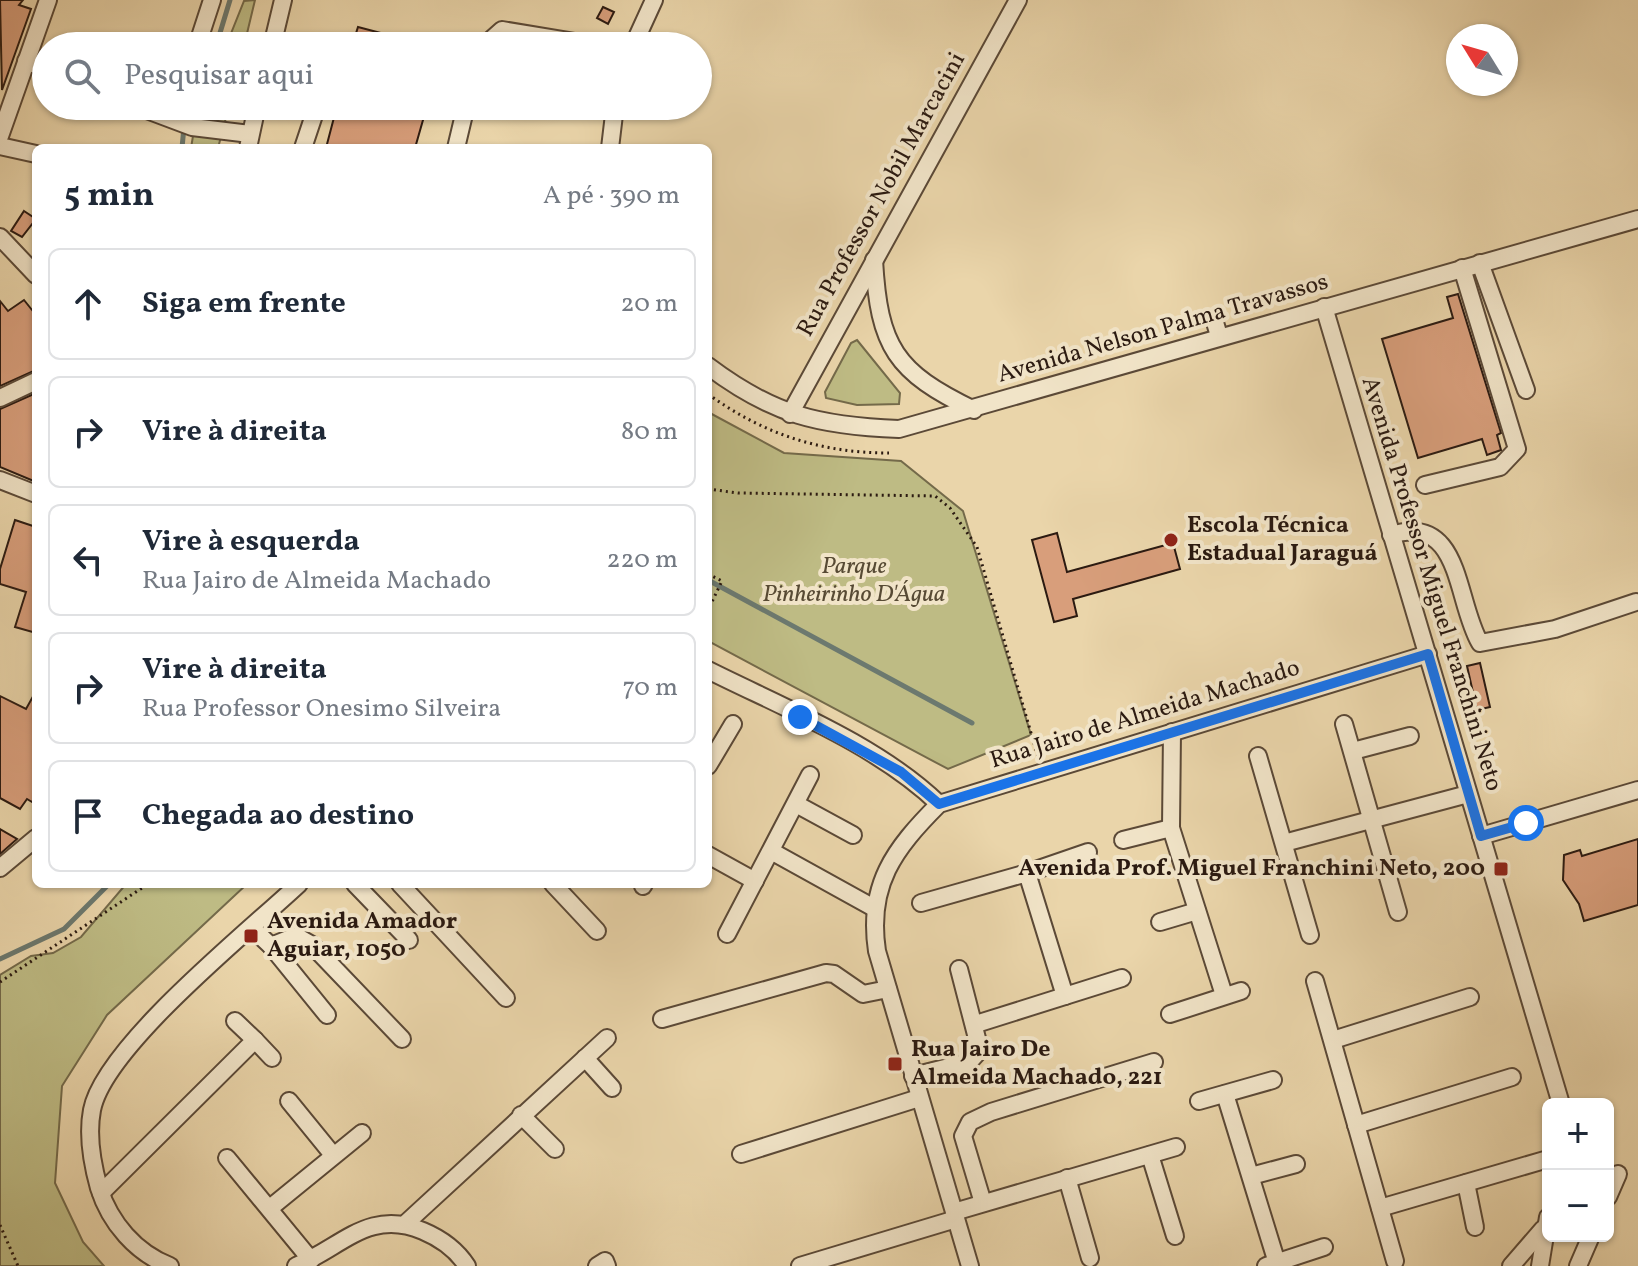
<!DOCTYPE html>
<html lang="pt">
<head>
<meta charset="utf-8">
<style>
	body { margin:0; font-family:Vollkorn,serif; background:#f2f2f3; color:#1f2937 }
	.controls { position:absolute; right:24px; bottom:24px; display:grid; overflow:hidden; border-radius:12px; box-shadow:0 2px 6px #0004 }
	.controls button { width:72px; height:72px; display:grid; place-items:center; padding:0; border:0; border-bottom:2px solid #e0e1e3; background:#fff; color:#1f2937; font:40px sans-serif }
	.compass { position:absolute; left:1446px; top:24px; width:72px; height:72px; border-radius:50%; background:#fff; box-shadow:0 2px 6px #0004; rotate:307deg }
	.stop { position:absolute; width:24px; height:24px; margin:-18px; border:6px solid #1a73e8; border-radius:50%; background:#fff }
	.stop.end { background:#1a73e8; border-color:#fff; box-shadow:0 2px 8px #0008 }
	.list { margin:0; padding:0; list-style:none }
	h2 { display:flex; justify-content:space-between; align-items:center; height:104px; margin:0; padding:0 32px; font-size:34px }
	h2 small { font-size:26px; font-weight:400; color:#747a83 }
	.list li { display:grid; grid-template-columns:52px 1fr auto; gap:24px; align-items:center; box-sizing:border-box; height:112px; margin:0 16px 16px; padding:0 16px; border:2px solid #e0e1e3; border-radius:12px }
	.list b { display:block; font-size:30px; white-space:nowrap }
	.list p { margin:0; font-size:26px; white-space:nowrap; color:#747a83 }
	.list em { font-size:26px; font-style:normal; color:#747a83 }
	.icon { flex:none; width:44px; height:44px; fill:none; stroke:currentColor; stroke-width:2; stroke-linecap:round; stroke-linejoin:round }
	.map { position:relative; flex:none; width:1638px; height:1266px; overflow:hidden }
	.search { position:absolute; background:#fff; box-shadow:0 2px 6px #0004; left:32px; top:32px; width:680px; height:88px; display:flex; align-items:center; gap:20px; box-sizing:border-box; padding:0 28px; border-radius:44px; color:#747a83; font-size:30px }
	.panel { position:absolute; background:#fff; box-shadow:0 2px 6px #0004; left:32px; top:144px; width:680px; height:744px; border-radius:12px }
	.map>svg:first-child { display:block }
</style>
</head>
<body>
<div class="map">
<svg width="1638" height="1266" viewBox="0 0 1638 1266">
	<rect width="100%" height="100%" fill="#ead5aa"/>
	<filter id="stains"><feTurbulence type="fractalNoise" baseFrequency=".0025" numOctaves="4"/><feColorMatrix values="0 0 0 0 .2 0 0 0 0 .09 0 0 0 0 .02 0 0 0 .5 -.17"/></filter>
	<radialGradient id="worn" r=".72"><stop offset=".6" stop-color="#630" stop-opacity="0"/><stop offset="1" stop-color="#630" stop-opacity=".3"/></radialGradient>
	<!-- green -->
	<g fill="#bebb84" stroke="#746a4a" stroke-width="2">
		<path d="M255 0 244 46H226L244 1Z"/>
		<path d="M198 106H229L218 148H191Z"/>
		<path d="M857 340 900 393 899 404 857 405 826 398 825 392 851 343Z"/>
		<path d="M708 412 784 453 901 461 963 511 1031 735 948 769 708 641Z"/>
		<path d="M126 884H247L107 1015 62 1086 55 1183 83 1242 104 1266H0V975L31 956 53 953 81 937Z"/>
	</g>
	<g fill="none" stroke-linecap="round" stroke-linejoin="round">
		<!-- stream -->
		<g stroke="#6c796f" stroke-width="5">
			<path d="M216 46 230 0"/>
			<path d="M182 148 186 106"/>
			<path d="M708 580 972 723"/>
			<path d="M0 959 64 929 109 884"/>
		</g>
	</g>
	<!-- building -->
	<g fill="#d89e7b" stroke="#2b1a11" stroke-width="2">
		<path d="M0 0H23L19 5 31 9 2 90Z"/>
		<path d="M603 7 614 12 608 24 597 18Z"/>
		<path d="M358 27 415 42V46H352Z"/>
		<path d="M337 106H427L415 148H326Z"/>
		<path d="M24 211 36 219 22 237 11 231Z"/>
		<path d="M1458 294 1501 433 1497 435 1501 450 1487 455 1482 439 1418 458 1382 339 1453 318 1447 297Z"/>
		<path d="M24 300 36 315V370L0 386V301L8 311Z"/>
		<path d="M36 393V482L0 467V409Z"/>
		<path d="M15 520 36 527V633L15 627 26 592 0 584V569Z"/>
		<path d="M1057 533 1067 572 1173 543 1180 569 1073 599 1077 616 1054 622 1032 540Z"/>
		<path d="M1480 663 1490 707 1477 710 1467 666Z"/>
		<path d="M36 691V796L32 802 27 799 20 809 0 798V696L26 709Z"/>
		<path d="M0 829 17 839 0 854Z"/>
		<path d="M1638 839V905L1584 921 1579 904 1563 880 1564 855 1580 850 1582 856Z"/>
	</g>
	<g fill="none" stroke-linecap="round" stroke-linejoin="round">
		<!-- minor casing -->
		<g stroke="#5b4937" stroke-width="20">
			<g id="minor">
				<path d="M197 46 212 0"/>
				<path d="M272 46 283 0"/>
				<path d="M484 46 502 30 599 46"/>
				<path d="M633 46 654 0"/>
				<path d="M26 61 46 69"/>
				<path d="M136 106 192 127 250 134"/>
				<path d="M0 136 48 0"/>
				<path d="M0 146 36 154"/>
				<path d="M248 148 257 106"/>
				<path d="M303 148 317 106"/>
				<path d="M456 148 466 106"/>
				<path d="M610 148 615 106"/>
				<path d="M0 237 36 275"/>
				<path d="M874 260C879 347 895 372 974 410"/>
				<path d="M1480 263 1526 390"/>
				<path d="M1324 307 1561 1104"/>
				<path d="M1214 319 1219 336"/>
				<path d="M708 366C773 415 819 426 899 429L1638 219"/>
				<path d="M0 398 36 381"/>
				<path d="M790 414 1018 0"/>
				<path d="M0 480 36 494"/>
				<path d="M1425 485 1500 467 1517 449 1462 268"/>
				<path d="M1391 535C1462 513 1455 600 1480 643L1555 629 1636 602"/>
				<path d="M708 670C784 708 878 745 939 804"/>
				<path d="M1344 724 1398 912"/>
				<path d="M1172 732 1171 828 1224 995"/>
				<path d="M1353 751 1410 736"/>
				<path d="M1258 756 1310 935"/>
				<path d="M708 766 733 724"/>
				<path d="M796 804 853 835"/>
				<path d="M1481 836 1638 790"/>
				<path d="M1123 840 1171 828"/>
				<path d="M1284 843 1468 794"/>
				<path d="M771 851 874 908"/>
				<path d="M708 855 755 881"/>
				<path d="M0 868 36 838"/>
				<path d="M1027 873 1088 852"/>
				<path d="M355 884 409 940"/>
				<path d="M400 884 506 998"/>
				<path d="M553 884 597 931"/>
				<path d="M643 886 644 884"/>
				<path d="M921 903 1027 873 1065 996"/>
				<path d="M1160 922 1197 911"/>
				<path d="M252 928 271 946 296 936 312 945 402 1039"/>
				<path d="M727 934 810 775"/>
				<path d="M271 946 327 1015"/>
				<path d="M1315 981 1395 1261"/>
				<path d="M1170 1014 1241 991"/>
				<path d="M662 1019 826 973 834 974 863 994 888 989"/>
				<path d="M976 1024 1122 978"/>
				<path d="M255 1040 272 1058"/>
				<path d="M1333 1040 1470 997"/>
				<path d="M585 1058 612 1088"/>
				<path d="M913 1076 969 1062 980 1050 959 969"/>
				<path d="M1225 1094 1277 1263"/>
				<path d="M289 1101 333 1155"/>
				<path d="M1199 1101 1273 1080"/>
				<path d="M521 1115 555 1149"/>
				<path d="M1356 1125 1512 1077"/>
				<path d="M741 1154 919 1098"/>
				<path d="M1150 1155 1175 1236"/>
				<path d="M227 1158 311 1260"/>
				<path d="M1251 1176 1296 1164"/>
				<path d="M1067 1178 1090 1258"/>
				<path d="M1466 1183 1475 1227"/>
				<path d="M101 1193 255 1040 235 1021"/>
				<path d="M1608 1197 1618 1174"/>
				<path d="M983 1203 963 1136 970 1122 991 1112 1154 1062"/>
				<path d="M270 1208 362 1133"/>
				<path d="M1380 1208 1548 1159"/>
				<path d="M954 1212 1176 1147"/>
				<path d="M405 1224 607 1038"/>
				<path d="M170 1266C136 1253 110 1223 99 1188 92 1163 87 1136 92 1110 104 1047 249 931 299 884"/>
				<path d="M296 1266C342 1247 369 1208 423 1231 442 1239 456 1249 467 1266"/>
				<path d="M597 1266 605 1261 607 1266"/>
				<path d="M800 1266 956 1219"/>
				<path d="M970 1266 877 951C867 885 894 849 939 804L1428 654"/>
				<path d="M1266 1266 1324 1247"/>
				<path d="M1511 1266 1543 1229"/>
				<path d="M1540 1266 1548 1217"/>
				<path d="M1578 1266 1591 1236"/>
			</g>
		</g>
		<!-- path -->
		<g stroke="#2b1a11" stroke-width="3" stroke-dasharray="2 4" stroke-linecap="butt">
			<path d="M708 394C763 434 821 453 889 453"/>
			<path d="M708 489 738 493 935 496 950 508 977 547 1038 757"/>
			<path d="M708 574 722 581 708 610"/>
			<path d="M0 982 148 884"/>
			<path d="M0 1225 18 1266"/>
		</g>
		<!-- minor -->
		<use href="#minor" stroke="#f1e4c8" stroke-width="16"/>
	</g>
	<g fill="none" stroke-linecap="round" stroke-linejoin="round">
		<!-- route -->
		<path stroke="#1a73e8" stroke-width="10" d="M800 717 901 772 939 804 1428 654 1481 836 1526 823"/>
	</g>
	<!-- markers -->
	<g fill="#8f2418" stroke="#f1e4c8" stroke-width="3">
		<circle cx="1171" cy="540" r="8"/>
		<rect x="1493" y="861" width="16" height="16" rx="4"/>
		<rect x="243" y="928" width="16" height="16" rx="4"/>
		<rect x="887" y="1056" width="16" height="16" rx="4"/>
	</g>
	<g text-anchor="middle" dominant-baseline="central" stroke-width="8" stroke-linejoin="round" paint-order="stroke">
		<!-- street labels -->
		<g font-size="24" fill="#2b1a11" stroke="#f1e4c8">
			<text transform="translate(882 195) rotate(-61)">Rua Professor Nobil Marcacini</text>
			<text transform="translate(1163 329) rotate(-16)">Avenida Nelson Palma Travassos</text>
			<text transform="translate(1431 584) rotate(73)">Avenida Professor Miguel Franchini Neto</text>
			<text transform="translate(1145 715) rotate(-17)">Rua Jairo de Almeida Machado</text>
		</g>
		<!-- poi labels -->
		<g font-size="24" font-weight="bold" fill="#2b1a11" stroke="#f1e4c8" text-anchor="start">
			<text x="1187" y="526">Escola Técnica<tspan x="1187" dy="28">Estadual Jaraguá</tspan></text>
			<text x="1485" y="869" text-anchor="end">Avenida Prof. Miguel Franchini Neto, 200</text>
			<text x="267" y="922">Avenida Amador<tspan x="267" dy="28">Aguiar, 1050</tspan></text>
			<text x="911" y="1050">Rua Jairo De<tspan x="911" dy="28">Almeida Machado, 221</tspan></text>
		</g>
		<!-- park labels -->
		<g font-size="24" font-style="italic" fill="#574a34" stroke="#f1e4c8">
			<text x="854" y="567">Parque<tspan x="854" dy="28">Pinheirinho D'Água</tspan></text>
		</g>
	</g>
	<rect width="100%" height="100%" filter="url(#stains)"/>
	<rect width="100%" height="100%" fill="url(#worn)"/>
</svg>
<div class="controls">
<button>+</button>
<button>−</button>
</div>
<svg class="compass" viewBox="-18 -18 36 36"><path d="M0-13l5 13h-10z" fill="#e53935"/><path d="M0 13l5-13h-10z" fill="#747a83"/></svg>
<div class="stop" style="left:1526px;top:823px"></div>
<div class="stop end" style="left:800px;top:717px"></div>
<div class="search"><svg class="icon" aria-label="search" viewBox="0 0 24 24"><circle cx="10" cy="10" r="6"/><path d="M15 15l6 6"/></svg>Pesquisar aqui</div>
<section class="panel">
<h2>5 min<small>A pé · 390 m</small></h2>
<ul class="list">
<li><svg class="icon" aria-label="ahead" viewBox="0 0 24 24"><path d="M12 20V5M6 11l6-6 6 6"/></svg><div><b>Siga em frente</b></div><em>20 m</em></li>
<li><svg class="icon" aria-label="right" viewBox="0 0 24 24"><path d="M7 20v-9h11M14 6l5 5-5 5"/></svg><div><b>Vire à direita</b></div><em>80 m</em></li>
<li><svg class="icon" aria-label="left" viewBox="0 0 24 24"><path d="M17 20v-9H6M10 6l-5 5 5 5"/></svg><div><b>Vire à esquerda</b><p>Rua Jairo de Almeida Machado</p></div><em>220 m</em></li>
<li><svg class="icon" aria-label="right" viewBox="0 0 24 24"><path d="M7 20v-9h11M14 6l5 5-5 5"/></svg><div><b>Vire à direita</b><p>Rua Professor Onesimo Silveira</p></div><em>70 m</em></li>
<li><svg class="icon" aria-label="arrive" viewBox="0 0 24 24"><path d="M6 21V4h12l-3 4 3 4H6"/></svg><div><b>Chegada ao destino</b></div></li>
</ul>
</section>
</div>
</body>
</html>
